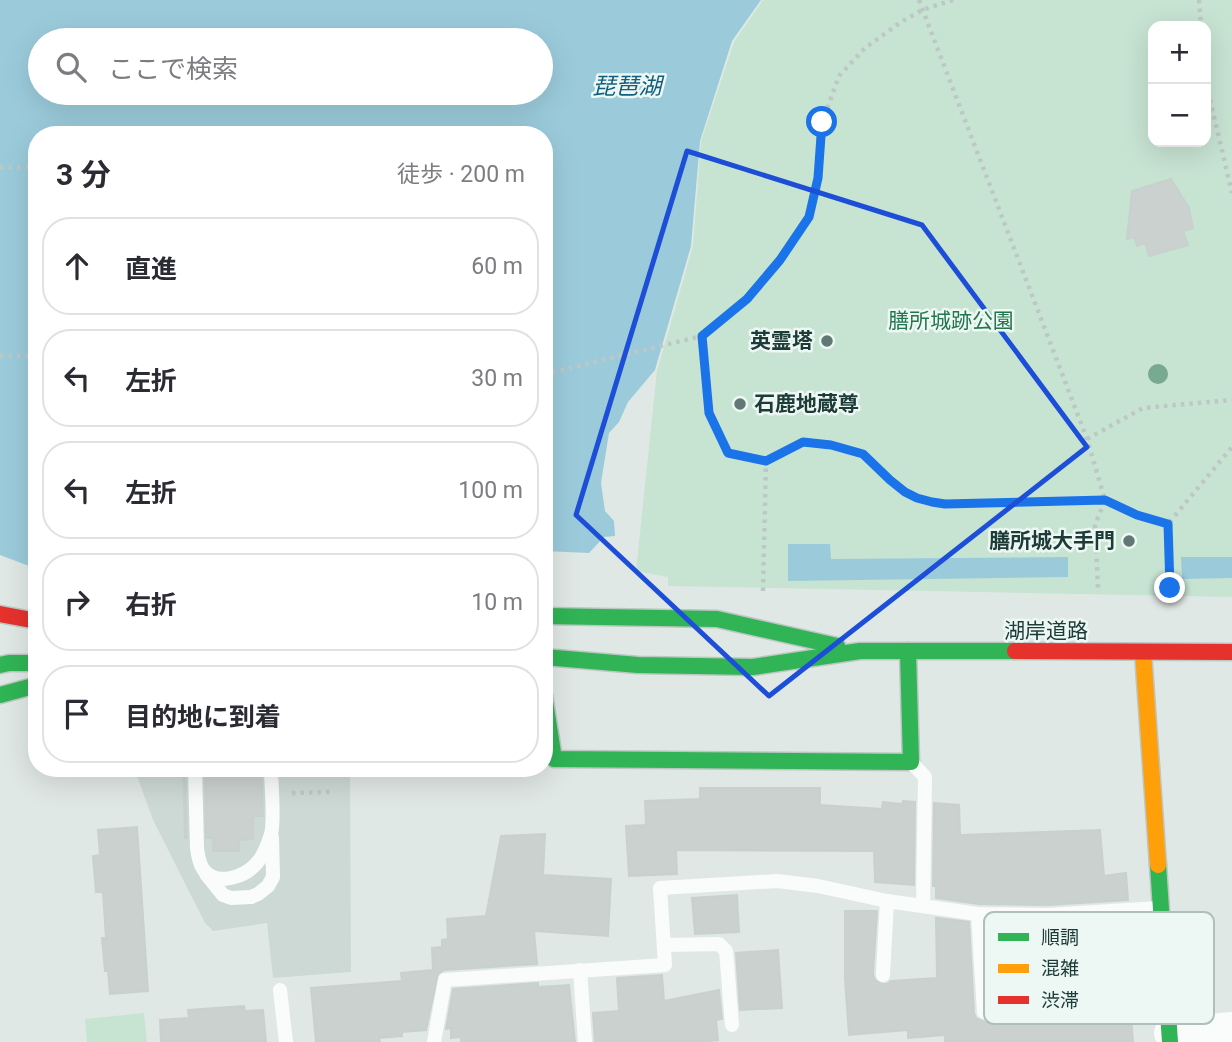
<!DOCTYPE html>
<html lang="ja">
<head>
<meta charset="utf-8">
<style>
	body { margin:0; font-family:Roboto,"Noto Sans JP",sans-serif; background:#f2f2f3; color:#2b2b33 }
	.controls { position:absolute; right:21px; top:21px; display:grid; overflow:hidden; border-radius:14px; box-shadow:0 7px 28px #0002 }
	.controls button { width:63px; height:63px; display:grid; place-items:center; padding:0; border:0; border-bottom:2px solid #e1e1e2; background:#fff; color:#2b2b33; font:35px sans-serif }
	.stop { position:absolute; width:21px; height:21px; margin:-16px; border:5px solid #1a73e8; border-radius:50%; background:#fff }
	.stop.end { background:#1a73e8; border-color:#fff; box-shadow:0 2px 7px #0008 }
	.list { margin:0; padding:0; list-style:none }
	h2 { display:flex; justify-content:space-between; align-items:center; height:91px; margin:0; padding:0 28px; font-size:30px }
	h2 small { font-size:23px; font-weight:400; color:#7c7c81 }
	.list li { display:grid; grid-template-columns:46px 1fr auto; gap:21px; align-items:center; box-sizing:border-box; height:98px; margin:0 14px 14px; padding:0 14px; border:2px solid #e1e1e2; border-radius:28px }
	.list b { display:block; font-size:26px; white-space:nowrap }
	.list em { font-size:23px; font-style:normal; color:#7c7c81 }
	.icon { flex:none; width:38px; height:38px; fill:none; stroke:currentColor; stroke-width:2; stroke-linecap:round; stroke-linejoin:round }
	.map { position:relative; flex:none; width:1232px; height:1042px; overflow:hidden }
	.search { position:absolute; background:#fff; box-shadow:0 7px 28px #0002; left:28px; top:28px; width:525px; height:77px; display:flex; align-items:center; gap:18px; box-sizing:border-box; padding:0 24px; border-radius:38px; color:#7c7c81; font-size:26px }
	.panel { position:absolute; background:#fff; box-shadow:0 7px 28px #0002; left:28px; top:126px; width:525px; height:651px; border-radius:28px }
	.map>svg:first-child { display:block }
</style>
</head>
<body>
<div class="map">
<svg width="1232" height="1042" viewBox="0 0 1232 1042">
	<rect width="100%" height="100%" fill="#e0e8e5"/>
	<!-- built -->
	<path fill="#cdd9d5" d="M134 768H350L351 972 273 978 267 923 213 931 205 923 153 820Z"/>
	<!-- green -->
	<g fill="#c7e3d2" fill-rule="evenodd">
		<path d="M763 0H1232V597L668 586V577L636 571 657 371 693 246 701 141 734 42ZM1153 26H1206V142H1153Z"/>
		<path d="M144 1013 147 1042H87L85 1019Z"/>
	</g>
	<!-- water -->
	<g fill="#9bcbdb" fill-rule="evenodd">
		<path d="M0 0H761L732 41 700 141 691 246 655 370 628 402 619 422 609 433 601 483 605 511 614 521 615 536 604 537 589 553 544 551V135H37V569L0 555ZM40 40H541V93H40Z"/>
		<path d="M788 544H830L831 559 1068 557V577L788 581Z"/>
		<path d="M1181 557H1232V578L1182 579Z"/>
	</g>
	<!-- building -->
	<g fill="#cad1cf" stroke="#c8d1ce" stroke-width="2">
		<path d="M1171 179 1189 208 1193 228 1183 231 1188 245 1149 256 1145 243 1137 246 1134 237 1127 239 1132 191Z"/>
		<path d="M183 768H185L187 838H185Z"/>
		<path d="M205 768H261L263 816H253V839L239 840V851H213V838H206Z"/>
		<path d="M700 788H820V805L882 809 883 802 902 804 903 801 915 802 914 885 875 882 874 851 676 850 677 874 629 876 626 826 646 825 645 801 700 799Z"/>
		<path d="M934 803 959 805 960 835 1100 830 1104 876 1126 873 1128 900 1047 905 979 904 936 898V886H933Z"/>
		<path d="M137 827 148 991 110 994 108 971H105L102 938H106L103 892H96L93 856 100 855 98 830Z"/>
		<path d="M545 834 543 875 611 879 608 936 534 931 537 964 444 970 438 974 426 1030 402 1032V1036L379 1038 380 1042H316L311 988 402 981 401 973 433 970 432 948 442 947V940L448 939 447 919 486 916 501 836Z"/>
		<path d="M737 895 739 932 695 934 692 898Z"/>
		<path d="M845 911H877L873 974 875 980 882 984H887L891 981 937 978 936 918 969 922 974 1013 976 1018 984 1022 990 1020 994 1011 988 924 1048 925 1122 920 1126 978H1133L1134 1003H1130L1133 1042H945V1035L908 1038V1030L849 1035 845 979Z"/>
		<path d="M778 950 782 1008 740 1010 736 953Z"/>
		<path d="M662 975 664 1001 719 990 722 1019 716 1020 718 1040 709 1041V1042H595L593 1013 619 1011 617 978Z"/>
		<path d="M538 983V987L569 985 575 1042H461V1037L451 1038V1028L446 1029 453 989Z"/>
		<path d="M244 1006 245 1011 263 1010 266 1042H161L160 1020 189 1018 188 1010Z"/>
	</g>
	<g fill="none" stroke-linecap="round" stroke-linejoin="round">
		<!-- fast casing -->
		<g stroke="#bcc7c4" stroke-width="19">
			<g id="fast">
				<path d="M544 616 717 619 837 646"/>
				<path d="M544 657 638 665 753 667 860 651H1015"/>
				<path d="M0 665 9 663H37"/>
				<path d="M0 695 37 685"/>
				<path d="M544 695 554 759 911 762 908 651"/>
				<path d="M1158 865 1170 1042"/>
			</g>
		</g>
		<!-- slow casing -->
		<g stroke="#bcc7c4" stroke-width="19">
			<path id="slow" d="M1143 652 1158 865"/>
		</g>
		<!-- jam casing -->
		<g stroke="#bcc7c4" stroke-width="19">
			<g id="jam">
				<path d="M0 614 37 621"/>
				<path d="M1015 651 1232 652"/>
			</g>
		</g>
		<!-- path -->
		<g stroke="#bdc8c6" stroke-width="4.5" stroke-dasharray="3.5 5" stroke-linecap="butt">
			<path d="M919 0 1087 439 1105 500 1137 515 1168 524 1232 447"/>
			<path d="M953 0 922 10 901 22 865 48 839 76 822 123 818 178 809 217 780 260 746 299 702 336 709 413 728 453 766 461 803 442 830 445 863 454 890 480 905 492 917 498 945 504 1105 500 1095 525 1098 588"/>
			<path d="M1199 0 1201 26"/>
			<path d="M1206 83 1232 193"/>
			<path d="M0 167H37"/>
			<path d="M0 356H37"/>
			<path d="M544 374 702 336"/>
			<path d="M1087 439 1143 408 1232 400"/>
			<path d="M1168 524 1170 588"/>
			<path d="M763 591 766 461"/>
			<path d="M292 793 330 792"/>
		</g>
		<!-- lane -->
		<g stroke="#fafcfb" stroke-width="14">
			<path d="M911 762 925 777 923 906"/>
			<path d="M195 768 197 848C198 856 199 863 203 869 216 887 244 877 256 864 263 857 268 844 271 834 275 821 271 784 271 768"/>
			<path d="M206 874 223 895 231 898 251 897 258 894 268 886 273 877 272 837"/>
			<path d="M978 914 984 1012"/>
			<path d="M664 945 719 944 726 951 732 1025"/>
			<path d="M580 970 585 1042"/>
			<path d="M883 975 887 901"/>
			<path d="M280 990 286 1042"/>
			<path d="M434 1042 445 980 665 965 660 888 777 881 818 886 887 901 978 914 1047 915 1159 908"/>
		</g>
		<!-- street -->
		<path stroke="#fafcfb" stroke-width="30" d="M1169 1033 1232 1027"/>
		<!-- fast -->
		<use href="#fast" stroke="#30b455" stroke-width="16"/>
		<!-- slow -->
		<use href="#slow" stroke="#ff9f0a" stroke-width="16"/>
		<!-- jam -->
		<use href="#jam" stroke="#e5322d" stroke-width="16"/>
	</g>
	<!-- trees -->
	<circle fill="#78a991" cx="1158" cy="374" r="10"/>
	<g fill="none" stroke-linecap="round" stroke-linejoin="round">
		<!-- route -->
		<path stroke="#1a73e8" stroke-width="9" d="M822 122 818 178 809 217 780 260 747 299 702 336 709 413 728 453 766 461 803 442 831 445 863 454 890 480 905 492 917 498 932 502 945 504 1105 500 1137 515 1168 524 1170 588"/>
	</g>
	<!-- marked area -->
	<path fill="none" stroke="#1d4ed8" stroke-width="5" stroke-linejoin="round" d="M687 151 922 225 1087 447 769 696 576 515Z"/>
	<!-- markers -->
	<g fill="#617874" stroke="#edf7f3" stroke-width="2.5">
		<circle cx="827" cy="341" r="7"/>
		<circle cx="740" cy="404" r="7"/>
		<circle cx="1129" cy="541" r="7"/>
	</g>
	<g text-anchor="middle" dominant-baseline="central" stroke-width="5" stroke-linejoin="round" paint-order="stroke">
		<!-- park labels -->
		<g font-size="21" fill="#23764d" stroke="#edf7f3">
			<text x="951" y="321">膳所城跡公園</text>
		</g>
		<!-- poi labels -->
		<g font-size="21" font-weight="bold" fill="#1d3b37" stroke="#edf7f3" text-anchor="end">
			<text x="813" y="341">英霊塔</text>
			<text x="754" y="404" text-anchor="start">石鹿地蔵尊</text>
			<text x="1115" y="541">膳所城大手門</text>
		</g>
		<!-- street labels -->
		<g font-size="21" fill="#1d3b37" stroke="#edf7f3">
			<text x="1046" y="631">湖岸道路</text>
		</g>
		<!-- water labels -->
		<g font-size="23" font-style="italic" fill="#115e7d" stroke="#edf7f3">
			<text x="627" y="86">琵琶湖</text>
		</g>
	</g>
	<!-- legend -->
	<rect x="984" y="912" width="230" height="112" rx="10" fill="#edf7f3" stroke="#afbfbb" stroke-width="2"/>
	<rect x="998" y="933" width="31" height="8" fill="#30b455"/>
	<rect x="998" y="964" width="31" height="9" fill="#ff9f0a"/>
	<rect x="998" y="996" width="31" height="8" fill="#e5322d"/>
	<g font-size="19" fill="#1d3b37">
		<text x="1041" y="944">順調</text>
		<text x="1041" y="975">混雑</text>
		<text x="1041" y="1007">渋滞</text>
	</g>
</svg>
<div class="controls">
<button>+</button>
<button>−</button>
</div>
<div class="stop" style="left:822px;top:122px"></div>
<div class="stop end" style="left:1170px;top:588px"></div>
<div class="search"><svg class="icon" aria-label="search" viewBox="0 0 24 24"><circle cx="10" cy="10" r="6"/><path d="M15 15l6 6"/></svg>ここで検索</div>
<section class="panel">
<h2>3 分<small>徒歩 · 200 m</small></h2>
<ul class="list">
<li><svg class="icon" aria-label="ahead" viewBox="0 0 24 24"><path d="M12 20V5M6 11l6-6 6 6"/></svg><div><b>直進</b></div><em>60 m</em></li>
<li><svg class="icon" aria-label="left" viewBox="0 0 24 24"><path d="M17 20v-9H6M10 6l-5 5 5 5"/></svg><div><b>左折</b></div><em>30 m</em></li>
<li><svg class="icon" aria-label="left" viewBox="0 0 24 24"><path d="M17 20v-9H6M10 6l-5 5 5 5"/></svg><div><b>左折</b></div><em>100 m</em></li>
<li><svg class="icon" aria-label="right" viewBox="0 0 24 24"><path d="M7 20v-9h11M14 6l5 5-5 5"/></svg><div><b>右折</b></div><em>10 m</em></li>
<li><svg class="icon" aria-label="arrive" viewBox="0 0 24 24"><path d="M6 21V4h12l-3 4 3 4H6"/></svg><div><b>目的地に到着</b></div></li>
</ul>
</section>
</div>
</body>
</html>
